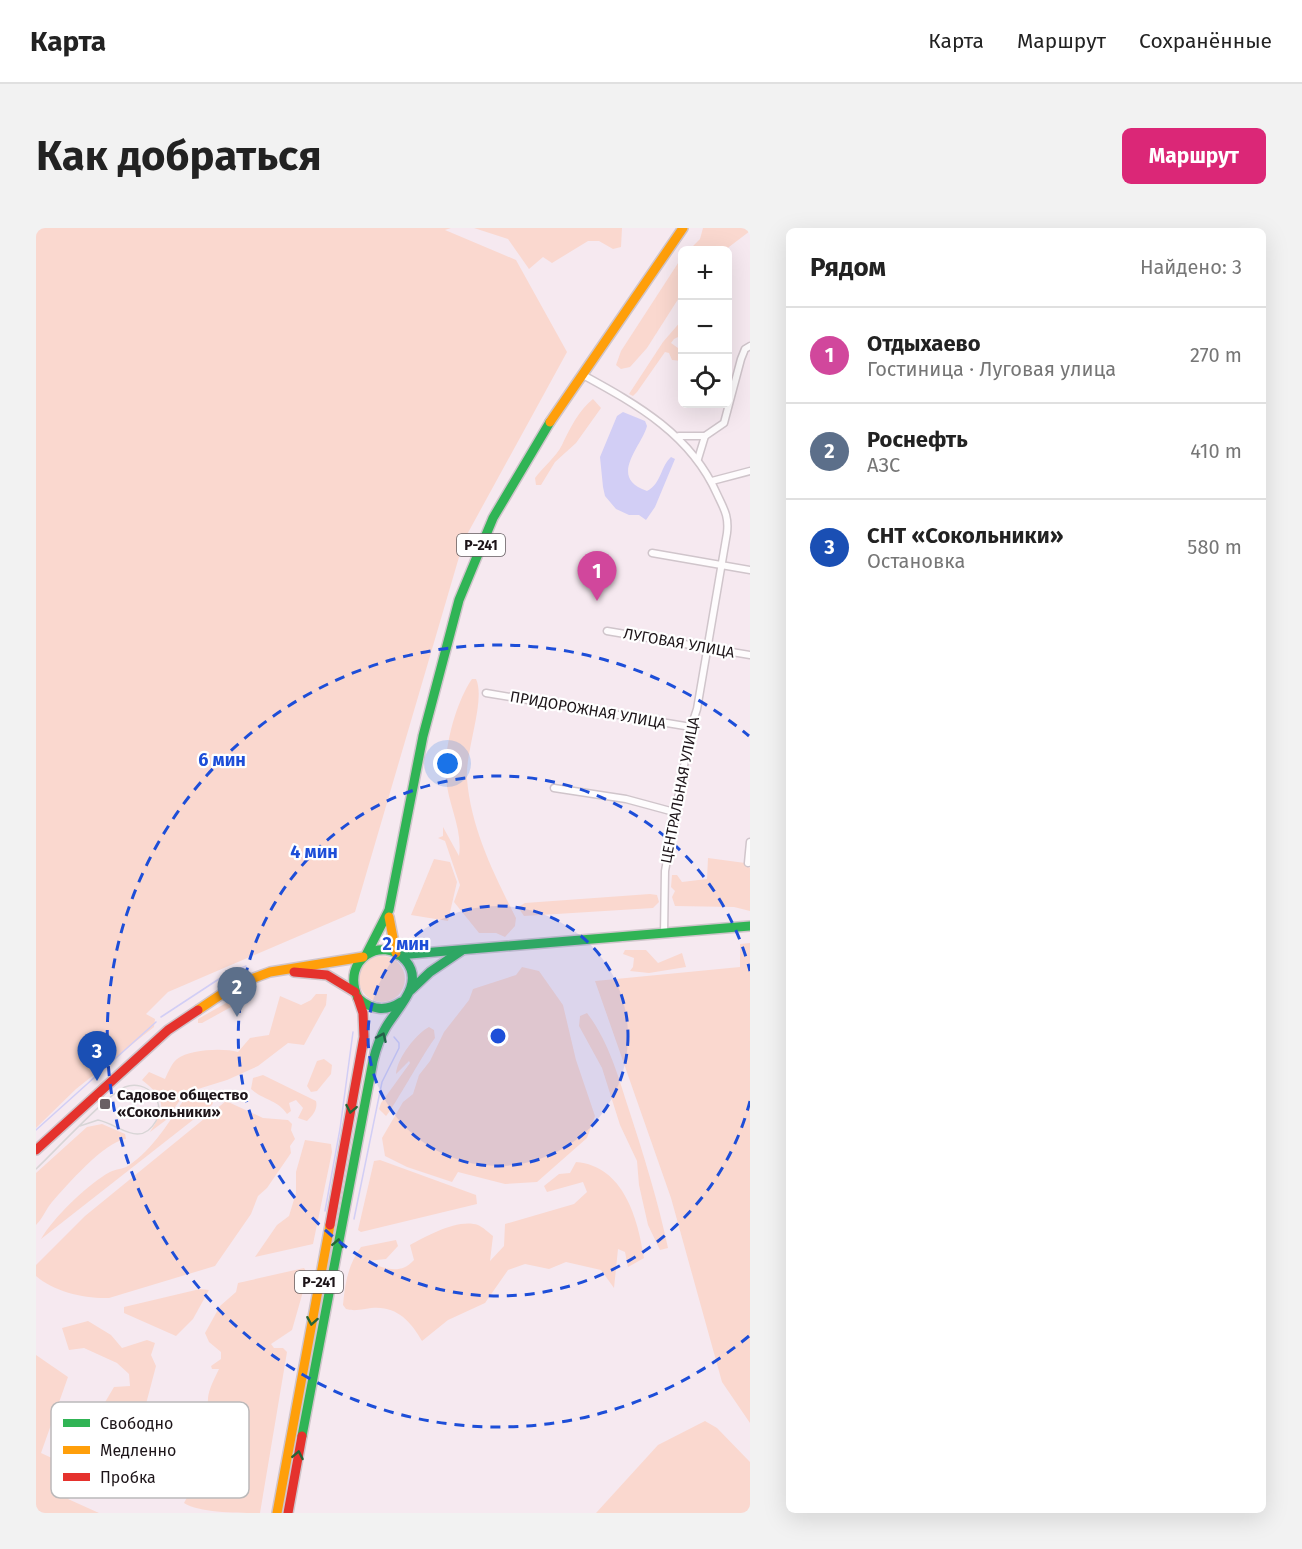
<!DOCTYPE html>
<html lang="ru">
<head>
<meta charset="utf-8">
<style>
	body { margin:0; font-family:"Fira Sans",sans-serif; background:#f2f2f2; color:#222 }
	.controls { position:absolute; right:18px; top:18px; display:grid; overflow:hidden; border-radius:9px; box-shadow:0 6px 24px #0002 }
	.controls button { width:54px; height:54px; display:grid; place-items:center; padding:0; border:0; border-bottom:2px solid #e0e0e0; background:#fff; color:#222; font:30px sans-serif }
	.you { position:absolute; left:412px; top:536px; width:21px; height:21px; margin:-15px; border:4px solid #fff; border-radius:50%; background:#1a73e8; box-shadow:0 0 0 9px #1a73e833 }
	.badge { display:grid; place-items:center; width:39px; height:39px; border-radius:50%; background:#db2777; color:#fff; font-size:20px; font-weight:700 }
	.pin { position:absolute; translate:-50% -50px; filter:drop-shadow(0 2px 3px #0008) }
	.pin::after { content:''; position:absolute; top:32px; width:21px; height:18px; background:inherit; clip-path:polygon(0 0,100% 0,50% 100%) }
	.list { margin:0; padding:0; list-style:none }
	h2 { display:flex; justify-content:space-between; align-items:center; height:78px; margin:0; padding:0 24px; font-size:26px }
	h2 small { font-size:20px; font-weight:400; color:#767676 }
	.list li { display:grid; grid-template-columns:39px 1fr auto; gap:18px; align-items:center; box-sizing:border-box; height:96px; padding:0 24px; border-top:2px solid #e0e0e0 }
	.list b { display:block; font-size:22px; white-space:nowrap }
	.list p { margin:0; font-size:20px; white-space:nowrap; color:#767676 }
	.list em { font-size:20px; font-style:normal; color:#767676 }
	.icon { flex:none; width:33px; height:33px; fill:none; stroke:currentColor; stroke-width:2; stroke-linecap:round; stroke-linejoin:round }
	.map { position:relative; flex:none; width:714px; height:1285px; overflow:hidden; border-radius:9px }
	header { display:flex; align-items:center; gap:36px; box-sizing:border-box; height:84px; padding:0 30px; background:#fff; border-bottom:2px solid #e0e0e0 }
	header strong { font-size:28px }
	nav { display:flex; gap:33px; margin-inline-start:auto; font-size:21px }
	.intro { display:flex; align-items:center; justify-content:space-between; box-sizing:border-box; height:144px; padding:0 36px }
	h1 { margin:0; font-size:42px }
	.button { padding:15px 27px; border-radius:9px; background:#db2777; color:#fff; font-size:21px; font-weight:700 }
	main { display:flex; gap:36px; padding:0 36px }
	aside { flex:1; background:#fff; border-radius:9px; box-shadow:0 6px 24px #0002 }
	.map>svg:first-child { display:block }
</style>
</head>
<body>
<header>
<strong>Карта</strong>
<nav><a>Карта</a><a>Маршрут</a><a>Сохранённые</a></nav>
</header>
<div class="intro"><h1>Как добраться</h1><a class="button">Маршрут</a></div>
<main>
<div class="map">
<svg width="714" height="1285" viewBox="0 0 714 1285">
	<rect width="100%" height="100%" fill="#f6e9f0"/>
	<!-- green -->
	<g fill="#fad8cf">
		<path d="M0 0H415L409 2 480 32 531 124 428 312 319 684 132 764 110 786 119 791 118 799 40 861 0 900Z"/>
		<path d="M438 0H586L585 19 577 21 563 13H552L516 35 507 29 493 41 472 11Z"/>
		<path d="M667 0H714V3L689 22H653L664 11Z"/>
		<path d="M646 29V65L611 120 594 139 585 141 580 137 585 123Z"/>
		<path d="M646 92V107L638 111 635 115 646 123V133L636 132 633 125 629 124 601 164 597 168 593 166 627 114Z"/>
		<path d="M557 171 565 180 540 215 519 234 505 257H500L499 250C507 239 520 229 526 217 534 200 543 182 557 171Z"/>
		<path d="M436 451H440C450 472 429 523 431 551 435 601 458 646 480 690L479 698 469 709 460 705H443L418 674 424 657 409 613 402 610 407 608V599L423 628C427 601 412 577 410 550 407 522 420 474 436 451Z"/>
		<path d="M672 630 709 635 714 640V683L698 679 639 678 636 669 639 663 635 659 636 647H641L646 654 671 651Z"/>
		<path d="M398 631 414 634 421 654 412 693 375 687Z"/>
		<path d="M614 666 621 667 623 674 617 680 488 688 482 679 489 675Z"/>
		<path d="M714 715V1195L686 1154 635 970 559 753 704 739V716Z"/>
		<path d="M589 722H610L622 735 646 725 650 739 613 745 594 743 597 739 598 730 587 726Z"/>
		<circle cx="346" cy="751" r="23"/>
		<path d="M486 739 503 743 527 777 540 832 559 888 551 910 501 954 469 956 422 944 416 954 371 939 349 928 346 910 367 874 377 866 383 847 394 833 408 804 433 772 437 761 480 747Z"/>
		<path d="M213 762 216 763 215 768 166 795H162V791Z"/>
		<path d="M280 766H291L290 777 268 817 252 815 222 838 191 852 149 865 130 892 114 904C130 879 130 871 106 852L113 844 129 851C132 844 136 835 141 831 154 821 188 820 202 824L214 810 233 807 244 768 265 777 275 772Z"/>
		<path d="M551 785C573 814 582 848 593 882 608 928 622 973 632 1020L624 1022 612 997 603 957 601 933 584 897 566 840 543 798 544 788Z"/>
		<path d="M393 799 398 802 399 810C390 821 354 886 350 888L343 881 345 875 374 835 373 833 360 846C361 830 380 806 393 799Z"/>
		<path d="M288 831 296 837 295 846 281 863 275 864 271 858 281 833Z"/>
		<path d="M227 847 280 873C282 881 277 887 271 893L262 890 267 880 260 872 253 875 255 883 251 886C242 872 227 872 215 861L217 850Z"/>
		<path d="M166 864 179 870 176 877 5 1011C17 990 53 955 74 944 80 941 87 941 92 938 117 922 135 891 151 867Z"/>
		<path d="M190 873 227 890 252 892 256 896 255 902 259 911 254 918 255 925 231 960 222 968 215 986 179 1038 73 1070C50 1071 18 1064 0 1048V1037L49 988Z"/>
		<path d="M66 896 89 906 90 911C69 913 30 958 16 974 10 981 7 990 0 997V945L51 899Z"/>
		<path d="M269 912 295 916 296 924 277 1016 219 1029 241 997 253 988 260 965V944Z"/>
		<path d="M344 932 440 967 441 976 325 1004 322 1002 338 933Z"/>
		<path d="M540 934C588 938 602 991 608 1030L592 1039 589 1024 582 1021 578 1060 565 1042 530 1034 513 1041 489 1036 472 1042 449 1075 412 1092 386 1113C373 1090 357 1075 329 1081 321 1082 318 1083 310 1081L307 1077C309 1055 312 1037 325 1019L360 1012 362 1018 350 1031 331 1033C347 1040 364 1048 378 1032L374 1017C390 1008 423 990 442 997 447 999 453 1005 457 1008L454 1033 468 1018 469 996 538 976 551 964 547 954 511 964 508 958 523 946 534 945Z"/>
		<path d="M268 1040 272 1046 256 1102 235 1116 238 1120H247L251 1124 224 1285C202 1285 164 1285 148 1275L174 1226V1218L164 1219 166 1208 175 1198C170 1168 170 1168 183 1141H176L175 1138 185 1131V1124L173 1114 169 1105 184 1078 200 1064 202 1055Z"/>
		<path d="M164 1061 173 1062 157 1091 140 1108 88 1085V1079Z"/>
		<path d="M52 1093 75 1107 86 1120 111 1112 119 1115 115 1127 120 1138 110 1176 87 1186 65 1181 78 1159 94 1158 93 1146 81 1135 48 1120 33 1122 26 1100Z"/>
		<path d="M0 1127 32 1149 5 1225 31 1237 18 1265 24 1268 29 1266V1260H34L36 1256 33 1251 27 1250 35 1246 40 1254 41 1266 32 1271 63 1285H0Z"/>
		<path d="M669 1193 681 1200 714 1234V1285H560L622 1217Z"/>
	</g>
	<!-- water -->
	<path fill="#d2cef5" d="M587 184 609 193 611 198C606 218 571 250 611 263 626 255 624 239 635 229L639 231 619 279 610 292 603 287H593L580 281 569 268 567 259 564 229 581 188Z"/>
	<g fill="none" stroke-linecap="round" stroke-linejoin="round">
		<!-- stream -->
		<g stroke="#d2cef5" stroke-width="1.5">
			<path d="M125 789 189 747 210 738"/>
			<path d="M0 902 120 794"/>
			<path d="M289 983 304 901 317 804"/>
			<path d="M318 991 346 854 363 820V815L358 809"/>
		</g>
		<!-- street casing -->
		<g stroke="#d0c5cb" stroke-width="9">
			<g id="street">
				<path d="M547 147C602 177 655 207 681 266 688 281 693 288 691 305L661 481 655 499 629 643 628 706"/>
				<path d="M643 208H669L688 195 705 131 709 121 714 118"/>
				<path d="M662 231 669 208"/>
				<path d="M676 253 714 243"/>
				<path d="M616 325 714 342"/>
				<path d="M571 403 714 427"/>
				<path d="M450 465 655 499"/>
				<path d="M518 560 590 571 638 584"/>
				<path d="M712 635 714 614"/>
			</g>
		</g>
		<!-- fast casing -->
		<g stroke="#d0c5cb" stroke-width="12">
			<g id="fast">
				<path d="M331 725 353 682 387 508 423 372 457 290 514 194"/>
				<path d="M362 727 714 698"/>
				<path d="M375 762 394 744 425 723"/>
				<path d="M322 770C335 782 350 784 365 774"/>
				<path d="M266 1208 337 833C340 821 344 809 350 799 361 780 389 756 370 733 347 706 304 731 322 770"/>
			</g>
		</g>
		<!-- slow casing -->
		<g stroke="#d0c5cb" stroke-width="12">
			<g id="slow">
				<path d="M514 194 647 0"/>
				<path d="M353 689 360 725"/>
				<path d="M162 782 199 757 234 744 327 729"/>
				<path d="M241 1285 294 997"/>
			</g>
		</g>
		<!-- jam casing -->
		<g stroke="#d0c5cb" stroke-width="12">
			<g id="jam">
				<path d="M258 744 291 747 319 764"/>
				<path d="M0 922 132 802 162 782"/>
				<path d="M294 997 328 809 327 785 322 770"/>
				<path d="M252 1285 266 1208"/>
			</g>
		</g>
		<!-- street -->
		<use href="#street" stroke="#fefcfd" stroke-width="6"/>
		<!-- fast -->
		<use href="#fast" stroke="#30b455" stroke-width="9"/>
		<!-- slow -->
		<use href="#slow" stroke="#ff9f0a" stroke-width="9"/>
		<!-- jam -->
		<use href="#jam" stroke="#e5322d" stroke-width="9"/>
		<!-- tram -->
		<path stroke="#d8d5d6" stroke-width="1.5" d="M0 941C17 925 72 866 89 859 99 855 111 858 118 867 124 875 124 884 120 893 104 921 83 896 62 892L44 898"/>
	</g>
	<!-- one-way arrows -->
	<defs><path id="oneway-chevron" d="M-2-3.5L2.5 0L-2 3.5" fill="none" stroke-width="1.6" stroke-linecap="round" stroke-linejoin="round" transform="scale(1.5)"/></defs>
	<g stroke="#266437">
		<use href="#oneway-chevron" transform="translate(346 809) rotate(-66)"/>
		<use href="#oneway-chevron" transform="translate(315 881) rotate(101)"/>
		<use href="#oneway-chevron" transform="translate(302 1015) rotate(-79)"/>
		<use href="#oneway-chevron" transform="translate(276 1093) rotate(100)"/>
		<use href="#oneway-chevron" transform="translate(262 1227) rotate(-79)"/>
	</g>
	<!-- distance rings -->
	<circle cx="462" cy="808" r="130" fill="#1d4ed8" fill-opacity=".12"/>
	<g fill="none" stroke="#1d4ed8" stroke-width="3" stroke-dasharray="10 8">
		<circle cx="462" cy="808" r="130"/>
		<path d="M714 873A260 260 0 1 1 714 743"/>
		<path d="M713 1108A391 391 0 1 1 713 508"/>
	</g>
	<!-- markers -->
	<rect fill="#695f64" stroke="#fff" stroke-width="2" x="63" y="870" width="12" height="12" rx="3"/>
	<g text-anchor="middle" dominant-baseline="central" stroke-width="4.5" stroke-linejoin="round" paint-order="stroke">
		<!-- shield labels -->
		<g fill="#fff" stroke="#615b5e" stroke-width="1.5">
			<rect x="421" y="306" width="48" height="22" rx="4.5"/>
			<rect x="259" y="1043" width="48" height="22" rx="4.5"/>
		</g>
		<g font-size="14" font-weight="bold" fill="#1d1519">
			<text x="445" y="317">Р-241</text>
			<text x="283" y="1054">Р-241</text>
		</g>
		<!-- street labels -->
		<g font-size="15" fill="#1d1519" stroke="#fff">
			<text transform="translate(643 415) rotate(10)">ЛУГОВАЯ УЛИЦА</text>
			<text transform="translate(552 482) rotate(10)">ПРИДОРОЖНАЯ УЛИЦА</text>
			<text transform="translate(644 562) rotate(-79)">ЦЕНТРАЛЬНАЯ УЛИЦА</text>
		</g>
		<!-- poi labels -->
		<g font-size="15" font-weight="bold" fill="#1d1519" stroke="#fff" text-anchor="start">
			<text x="81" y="867">Садовое общество<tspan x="81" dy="17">«Сокольники»</tspan></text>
		</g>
	</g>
	<!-- legend -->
	<rect x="15" y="1174" width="198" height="96" rx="9" fill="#fff" stroke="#bbb9ba" stroke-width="1.5"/>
	<rect x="27" y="1191" width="27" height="8" fill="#30b455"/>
	<rect x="27" y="1218" width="27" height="8" fill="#ff9f0a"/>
	<rect x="27" y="1245" width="27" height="8" fill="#e5322d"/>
	<g font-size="16" fill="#1d1519">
		<text x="64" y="1201">Свободно</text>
		<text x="64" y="1228">Медленно</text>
		<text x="64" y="1255">Пробка</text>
	</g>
	<circle cx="462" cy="808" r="9" fill="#1d4ed8" stroke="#fff" stroke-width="3"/>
	<g font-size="18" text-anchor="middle" font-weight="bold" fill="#1d4ed8" stroke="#fff" stroke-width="4.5" stroke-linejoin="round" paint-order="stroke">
		<text x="186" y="538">6 мин</text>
		<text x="278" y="630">4 мин</text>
		<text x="370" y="722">2 мин</text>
	</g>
</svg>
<div class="controls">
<button>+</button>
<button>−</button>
<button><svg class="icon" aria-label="locate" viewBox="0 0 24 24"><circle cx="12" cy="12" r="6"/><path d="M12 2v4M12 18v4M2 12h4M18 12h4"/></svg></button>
</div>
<div class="you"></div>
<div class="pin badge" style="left:561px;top:373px;background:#d1479c">1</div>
<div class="pin badge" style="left:201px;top:789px;background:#5c6f8a">2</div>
<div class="pin badge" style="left:61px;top:853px;background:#1a4fb4">3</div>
</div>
<aside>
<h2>Рядом<small>Найдено: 3</small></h2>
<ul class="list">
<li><span class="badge" style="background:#d1479c">1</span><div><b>Отдыхаево</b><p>Гостиница · Луговая улица</p></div><em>270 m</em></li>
<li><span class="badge" style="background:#5c6f8a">2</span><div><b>Роснефть</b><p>АЗС</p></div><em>410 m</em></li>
<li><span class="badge" style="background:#1a4fb4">3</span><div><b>СНТ «Сокольники»</b><p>Остановка</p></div><em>580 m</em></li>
</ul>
</aside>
</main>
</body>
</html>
